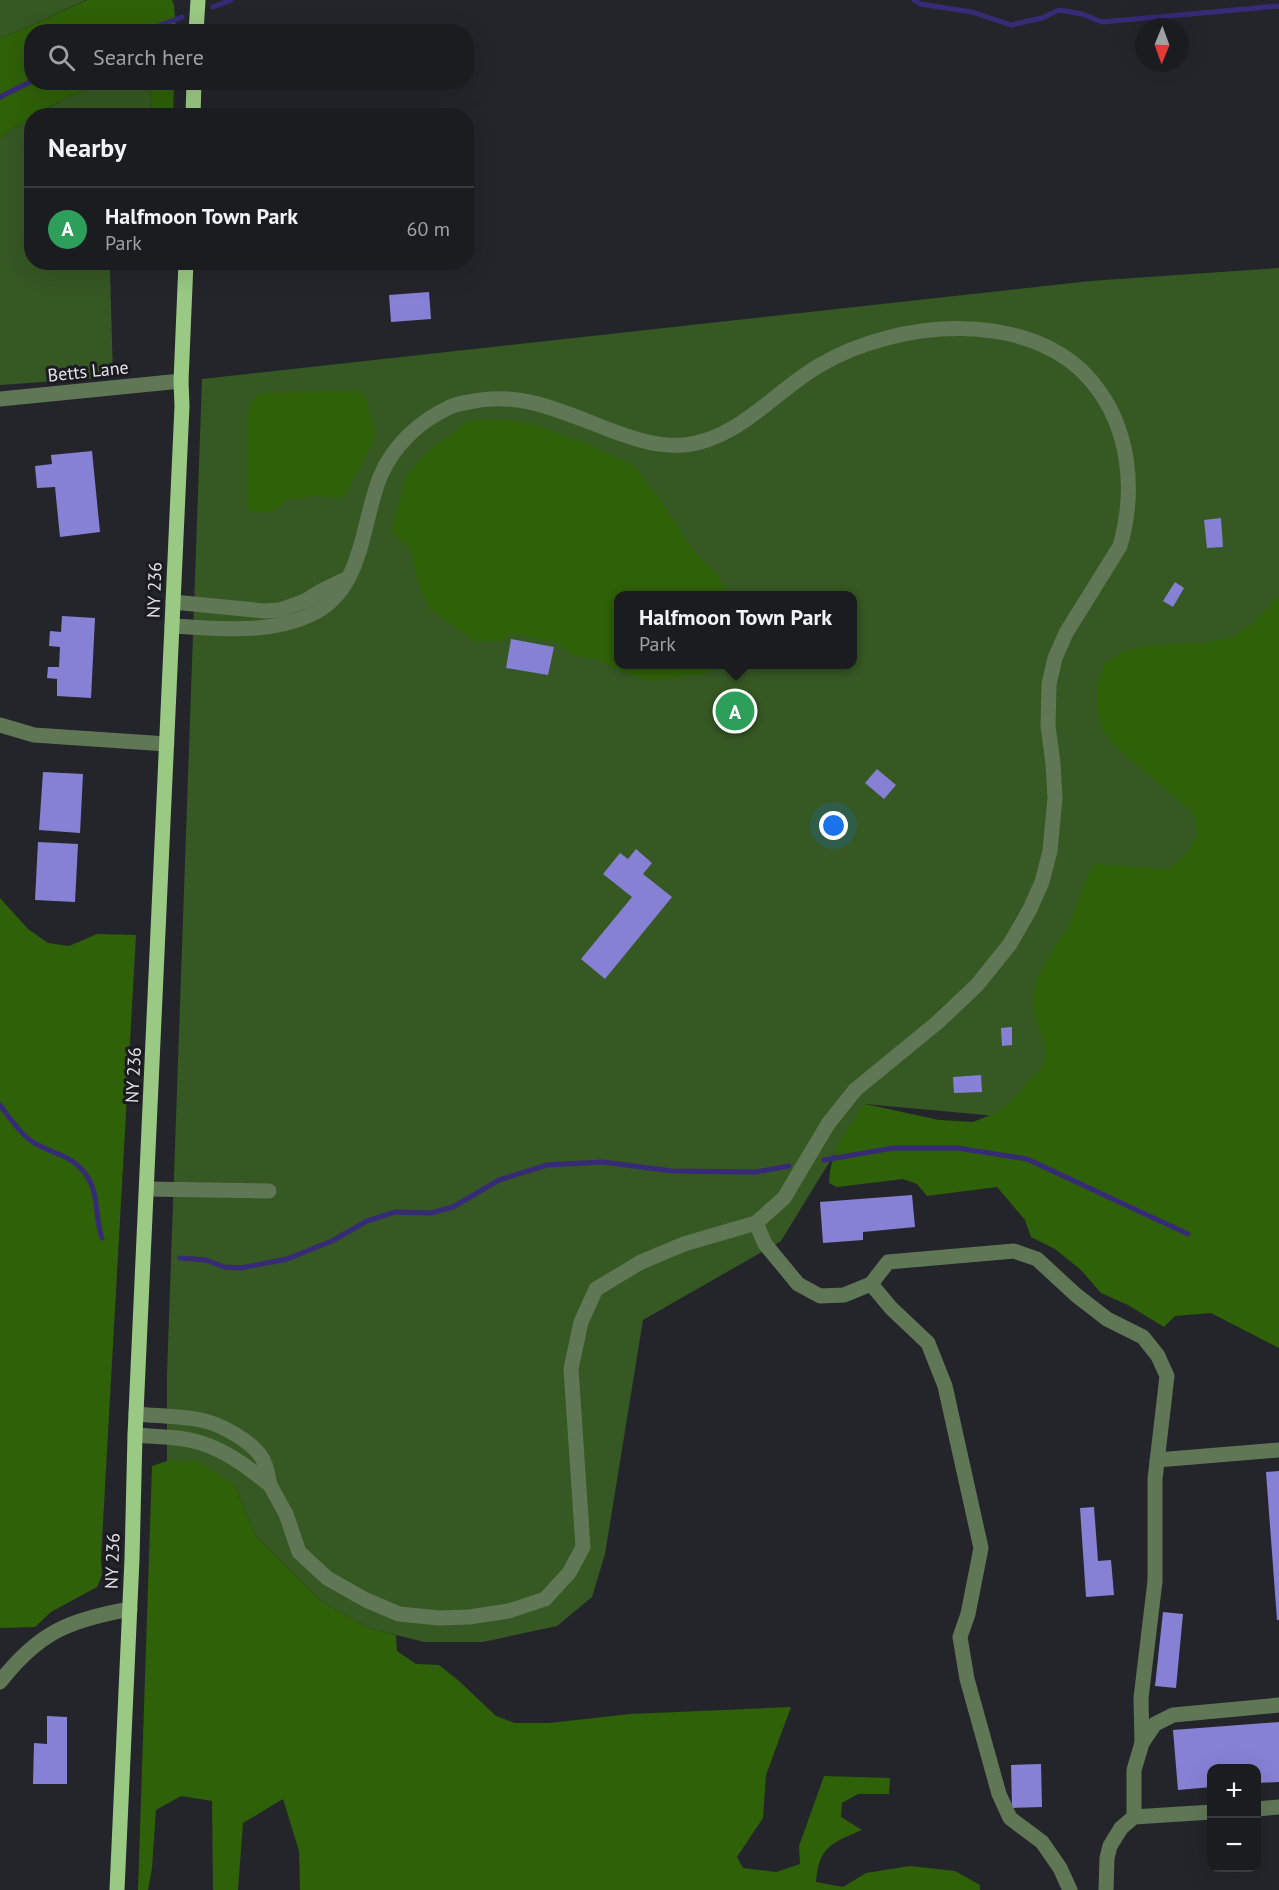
<!DOCTYPE html>
<html lang="en">
<head>
<meta charset="utf-8">
<style>
	body { margin:0; font-family:"PT Sans",sans-serif; background:#28292d; color:#f1f3f6 }
	.controls { position:absolute; right:18px; bottom:18px; display:grid; overflow:hidden; border-radius:12px; box-shadow:0 6px 24px #0002 }
	.controls button { width:54px; height:54px; display:grid; place-items:center; padding:0; border:0; border-bottom:2px solid #393a3e; background:#1b1c20; color:#f1f3f6; font:30px sans-serif }
	.compass { position:absolute; left:1135px; top:18px; width:54px; height:54px; border-radius:50%; background:#1b1c20; box-shadow:0 6px 24px #0002; rotate:181deg }
	.you { position:absolute; left:834px; top:826px; width:21px; height:21px; margin:-15px; border:4px solid #fff; border-radius:50%; background:#1a73e8; box-shadow:0 0 0 9px #1a73e833 }
	.badge { display:grid; place-items:center; width:39px; height:39px; border-radius:50%; background:#0b8043; color:#fff; font-size:20px; font-weight:700 }
	.pin { position:absolute; translate:-50% -50%; border:3px solid #fff; box-shadow:0 2px 6px #0006 }
	.popup { position:absolute; left:614px; top:591px; width:243px; height:78px; box-sizing:border-box; display:grid; place-content:center; border-radius:12px; background:#1b1c20; filter:drop-shadow(0 2px 4px #0005); font-size:20px; white-space:nowrap; color:#a0a1a5 }
	.popup b { font-size:22px; color:#f1f3f6 }
	.popup::after { content:''; position:absolute; left:50%; top:100%; margin-left:-12px; border:12px solid transparent; border-top-color:#1b1c20 }
	.list { margin:0; padding:0; list-style:none }
	h2 { display:flex; justify-content:space-between; align-items:center; height:78px; margin:0; padding:0 24px; font-size:26px }
	h2 small { font-size:20px; font-weight:400; color:#a0a1a5 }
	.list li { display:grid; grid-template-columns:39px 1fr auto; gap:18px; align-items:center; box-sizing:border-box; height:84px; padding:0 24px; border-top:2px solid #393a3e }
	.list b { display:block; font-size:22px; white-space:nowrap }
	.list p { margin:0; font-size:20px; white-space:nowrap; color:#a0a1a5 }
	.list em { font-size:20px; font-style:normal; color:#a0a1a5 }
	.icon { flex:none; width:33px; height:33px; fill:none; stroke:currentColor; stroke-width:2; stroke-linecap:round; stroke-linejoin:round }
	.map { position:relative; flex:none; width:1279px; height:1890px; overflow:hidden }
	.search { position:absolute; background:#1b1c20; box-shadow:0 6px 24px #0002; left:24px; top:24px; width:450px; height:66px; display:flex; align-items:center; gap:15px; box-sizing:border-box; padding:0 21px; border-radius:24px; color:#a0a1a5; font-size:22px }
	.panel { position:absolute; background:#1b1c20; box-shadow:0 6px 24px #0002; left:24px; top:108px; width:450px; height:162px; border-radius:24px }
	.map>svg:first-child { display:block }
</style>
</head>
<body>
<div class="map">
<svg width="1279" height="1890" viewBox="0 0 1279 1890">
	<rect width="100%" height="100%" fill="#24252b"/>
	<!-- green -->
	<g fill="#365823" fill-rule="evenodd">
		<path d="M0 0H86L26 28 0 38Z"/>
		<path d="M103 83H150L152 115 36 116 63 99Z"/>
		<path d="M31 118 32 262 123 263 110 269 113 377 0 385V139L7 132Z"/>
		<path d="M1279 268V1081L1007 1117 865 1104 781 1241 643 1320 605 1554 592 1597 557 1626 483 1642H424L369 1628 321 1601 255 1535 235 1485 167 1461V1374L202 379 1090 281ZM618 596H852V664H618Z"/>
	</g>
	<!-- forest -->
	<g fill="#2f6108">
		<path d="M87 0H172L174 5 176 31 32 32V82L103 83 63 99 36 115 32 116 31 118 7 132 0 139V38L26 28Z"/>
		<path d="M150 83H174L173 115H152Z"/>
		<path d="M352 391 365 394 375 429 374 441 343 498 312 496 287 500 272 513 248 510 247 414 255 396 266 393Z"/>
		<path d="M471 420H506L536 425 583 442 633 465 657 495 693 550 719 577 728 595 618 596V664L730 665 703 674 651 681 625 673 597 659 574 656 555 642 510 633 502 641 476 642 431 610 420 588 410 549 391 532 406 477 429 450Z"/>
		<path d="M1279 596V1348L1211 1313 1175 1316 1164 1327 1128 1305 1101 1293 1081 1270 1055 1249 1031 1237 1025 1220 997 1187 927 1196 917 1184 903 1179 837 1187 829 1183C831 1148 846 1132 865 1104L939 1120 973 1122 993 1114 1008 1104 1022 1090 1027 1082 1044 1065 1046 1049 1033 1008 1035 981 1059 939 1068 928 1088 874 1095 864 1168 869 1182 859 1198 835 1194 814 1115 746 1103 731 1098 713 1097 685 1104 665 1122 652 1149 645 1204 643 1233 637 1253 623Z"/>
		<path d="M0 898 28 929 48 943 69 946 97 934 136 935 101 1558 102 1575 97 1587 51 1612 35 1627 0 1628Z"/>
		<path d="M167 1461H198L235 1485 255 1535 321 1601 369 1628 396 1635 397 1651 416 1664 439 1665 459 1681 496 1716 515 1723H549L630 1714 791 1707 766 1775 763 1818 737 1857 743 1868 776 1872 800 1864 799 1846 824 1776 890 1778 889 1794H858L842 1803 841 1817 862 1830C832 1843 819 1846 816 1882L843 1887 866 1873 910 1866 955 1871 980 1885V1890H300L299 1851 283 1799 243 1823 238 1890H213L212 1801 181 1796 156 1810 152 1868 148 1890H138L152 1466Z"/>
	</g>
	<g fill="none" stroke-linecap="round" stroke-linejoin="round">
		<!-- stream -->
		<g stroke="#372b78" stroke-width="5">
			<path d="M914 0 920 4 972 12 1011 25 1042 18 1059 10 1082 14 1102 22 1279 6"/>
			<path d="M213 7 231 0"/>
			<path d="M142 32 182 17"/>
			<path d="M0 97 32 81"/>
			<path d="M0 1105C9 1117 18 1131 30 1140 50 1155 71 1152 87 1176 99 1194 95 1219 102 1238"/>
			<path d="M824 1160 893 1148H957L1027 1159 1188 1234"/>
			<path d="M180 1258 206 1260 224 1267 241 1268 287 1259 332 1241 367 1221 395 1212 431 1213 453 1207 499 1180 547 1165 603 1162 672 1171 756 1172 789 1166"/>
		</g>
	</g>
	<!-- building -->
	<g fill="#8781d6">
		<path d="M429 292 431 319 391 322 389 295Z"/>
		<path d="M92 451 100 532 60 537 55 487 37 488 35 466 52 464 51 455Z"/>
		<path d="M1221 518 1223 547 1207 548 1204 520Z"/>
		<path d="M1175 582 1184 588 1173 607 1163 601Z"/>
		<path d="M62 616 95 618 91 698 57 696V679L47 678 48 667H59L60 647 49 646 50 631 61 632Z"/>
		<path d="M511 639 554 647 548 675 506 668Z"/>
		<path d="M877 769 896 785 884 799 865 783Z"/>
		<path d="M43 772 83 774 80 833 39 830Z"/>
		<path d="M38 842 78 844 75 902 35 900Z"/>
		<path d="M636 849 652 863 643 874 672 897 605 979 581 959 632 897 603 874 620 853 628 859Z"/>
		<path d="M1012 1027V1045L1002 1046 1001 1028Z"/>
		<path d="M981 1075 982 1092 954 1093 953 1077Z"/>
		<path d="M912 1195 915 1227 863 1232V1240L823 1243 820 1202Z"/>
		<path d="M1279 1471V1620H1277L1266 1472Z"/>
		<path d="M1094 1507 1098 1561 1111 1560 1114 1595 1086 1597 1080 1508Z"/>
		<path d="M1163 1612 1183 1614 1176 1688 1155 1686Z"/>
		<path d="M47 1716 67 1717V1784H33L34 1743 47 1744Z"/>
		<path d="M1279 1722V1782L1256 1783V1768H1212V1787L1178 1790 1173 1730Z"/>
		<path d="M1041 1764 1042 1807 1012 1808 1011 1765Z"/>
	</g>
	<g fill="none" stroke-linecap="round" stroke-linejoin="round">
		<!-- minor -->
		<g stroke="#607756" stroke-width="15">
			<path d="M0 399 181 381"/>
			<path d="M173 602 265 611 280 610 305 601 323 590 348 578"/>
			<path d="M172 626C218 628 267 635 310 615 364 591 361 524 380 477 393 446 419 421 450 407 456 404 462 403 469 402 519 390 563 412 610 430 635 439 657 447 684 445 738 440 775 391 820 365 896 320 1031 307 1093 383 1130 428 1136 491 1120 546L1066 633 1055 658 1049 684 1048 726 1053 763 1055 798 1050 851 1042 882 1030 909 1010 944 977 985 938 1022 855 1090 828 1124 784 1198 756 1223 684 1244 641 1262 596 1289 581 1322 571 1369 583 1547 569 1573 545 1599 509 1611 469 1617 439 1618 399 1614 366 1600 327 1578 299 1552 286 1514 270 1485"/>
			<path d="M0 725 34 735 167 744"/>
			<path d="M147 1189 269 1191"/>
			<path d="M756 1223 765 1244 798 1284 820 1296 844 1295 871 1284"/>
			<path d="M135 1435C156 1437 181 1436 201 1443 227 1451 249 1468 270 1485 268 1476 267 1466 262 1458 252 1441 220 1424 201 1420 180 1416 157 1416 136 1414"/>
			<path d="M1157 1460 1279 1450"/>
			<path d="M0 1682C39 1632 69 1620 130 1609"/>
			<path d="M1256 1809 1279 1807"/>
			<path d="M1134 1817V1770L1142 1743 1155 1724 1173 1715 1279 1705"/>
			<path d="M1070 1890 1060 1868 1042 1842 1010 1818 999 1794 967 1679 960 1637 968 1614 981 1548 945 1386 928 1343 891 1308 871 1284 888 1262 1014 1251 1037 1259 1076 1295 1107 1319 1143 1337 1158 1356 1167 1376 1155 1479V1581L1141 1698 1142 1743"/>
			<path d="M1106 1890 1107 1858 1110 1846 1121 1828 1134 1817 1212 1812"/>
		</g>
		<!-- major -->
		<g stroke="#9ac984" stroke-width="15">
			<path d="M196 32 198 0"/>
			<path d="M193 116 194 82"/>
			<path d="M117 1890 132 1559 135 1435 182 406 181 381 186 262"/>
		</g>
	</g>
	<g text-anchor="middle" dominant-baseline="central" stroke-width="6" stroke-linejoin="round" paint-order="stroke">
		<!-- street labels -->
		<g font-size="18" fill="#e1e1e6" stroke="#1b1b21">
			<text transform="translate(88 371) rotate(-6)">Betts Lane</text>
			<text transform="translate(154 590) rotate(-88)">NY 236</text>
			<text transform="translate(133 1075) rotate(-87)">NY 236</text>
			<text transform="translate(112 1561) rotate(-88)">NY 236</text>
		</g>
	</g>
</svg>
<div class="controls">
<button>+</button>
<button>−</button>
</div>
<svg class="compass" viewBox="-18 -18 36 36"><path d="M0-13l5 13h-10z" fill="#e53935"/><path d="M0 13l5-13h-10z" fill="#a0a1a5"/></svg>
<div class="you"></div>
<div class="pin badge" style="left:735px;top:711px;background:#2e9e5b">A</div>
<div class="popup"><b>Halfmoon Town Park</b>Park</div>
<div class="search"><svg class="icon" aria-label="search" viewBox="0 0 24 24"><circle cx="10" cy="10" r="6"/><path d="M15 15l6 6"/></svg>Search here</div>
<section class="panel">
<h2>Nearby<small></small></h2>
<ul class="list">
<li><span class="badge" style="background:#2e9e5b">A</span><div><b>Halfmoon Town Park</b><p>Park</p></div><em>60 m</em></li>
</ul>
</section>
</div>
</body>
</html>
